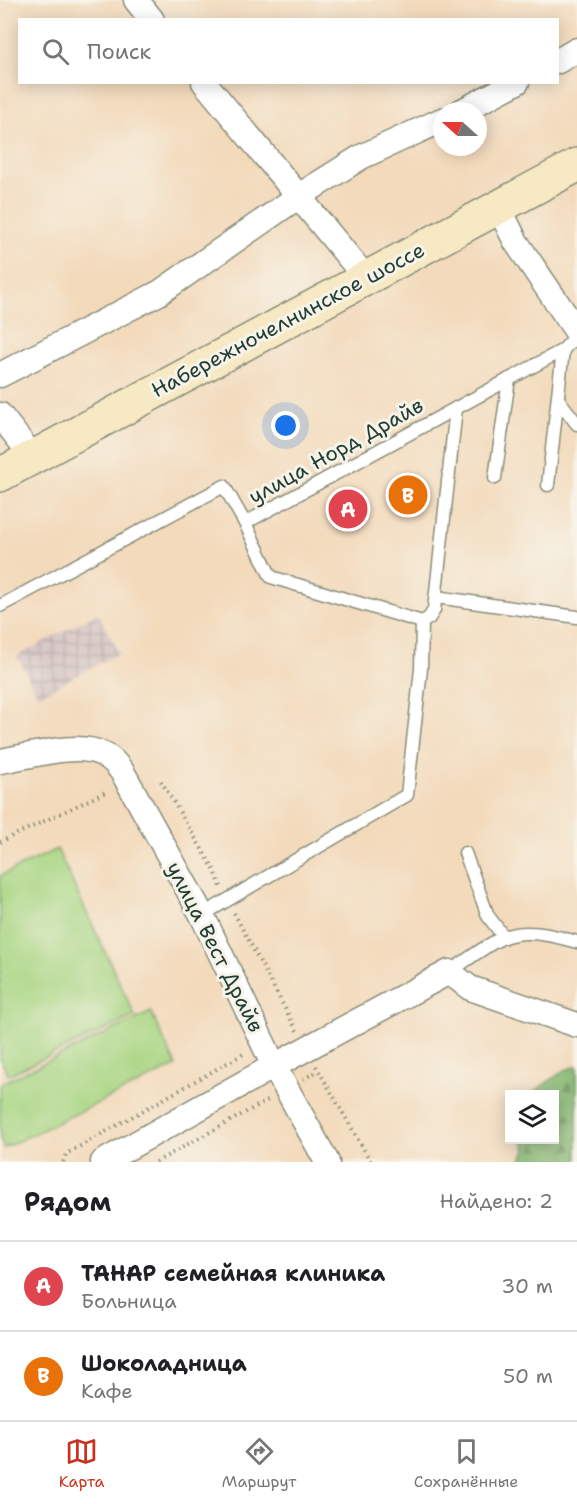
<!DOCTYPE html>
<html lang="ru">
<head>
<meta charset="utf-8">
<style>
	body { margin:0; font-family:"Shantell Sans",sans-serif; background:#f2f2f2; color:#202124 }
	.controls { position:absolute; right:18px; bottom:18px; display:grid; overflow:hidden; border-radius:0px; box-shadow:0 3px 15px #0003 }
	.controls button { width:54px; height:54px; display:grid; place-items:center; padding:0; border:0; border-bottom:2px solid #e0e0e0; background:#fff; color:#202124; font:30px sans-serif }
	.compass { position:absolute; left:433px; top:102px; width:54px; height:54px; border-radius:50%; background:#fff; box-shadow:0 3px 15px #0003; rotate:291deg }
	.you { position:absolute; left:286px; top:426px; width:21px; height:21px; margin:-15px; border:4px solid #fff; border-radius:50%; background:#1a73e8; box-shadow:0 0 0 9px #1a73e833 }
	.badge { display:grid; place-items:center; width:39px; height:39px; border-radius:50%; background:#c8321e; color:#fff; font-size:20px; font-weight:700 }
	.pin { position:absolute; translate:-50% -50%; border:3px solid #fff; box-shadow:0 2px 6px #0006 }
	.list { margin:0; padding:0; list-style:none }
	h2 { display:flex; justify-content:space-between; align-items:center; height:78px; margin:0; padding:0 24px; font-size:26px }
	h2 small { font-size:20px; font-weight:400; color:#757577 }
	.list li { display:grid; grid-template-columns:39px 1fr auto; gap:18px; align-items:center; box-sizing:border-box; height:90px; padding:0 24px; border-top:2px solid #e0e0e0 }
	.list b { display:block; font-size:22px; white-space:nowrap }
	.list p { margin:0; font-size:20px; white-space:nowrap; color:#757577 }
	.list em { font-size:20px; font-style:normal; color:#757577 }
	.icon { flex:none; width:33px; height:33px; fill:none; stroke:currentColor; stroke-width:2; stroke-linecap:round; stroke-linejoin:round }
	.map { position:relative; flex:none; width:577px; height:1162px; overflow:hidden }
	.search { position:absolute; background:#fff; box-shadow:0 3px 15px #0003; left:18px; right:18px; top:18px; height:66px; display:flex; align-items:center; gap:15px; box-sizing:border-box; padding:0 21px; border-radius:0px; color:#757577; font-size:22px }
	.sheet { height:258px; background:#fff }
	nav { display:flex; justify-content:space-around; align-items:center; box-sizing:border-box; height:84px; border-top:2px solid #e0e0e0; background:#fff; font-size:16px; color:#757577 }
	nav a { display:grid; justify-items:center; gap:3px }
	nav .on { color:#c8321e }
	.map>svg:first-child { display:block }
</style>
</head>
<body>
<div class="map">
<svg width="577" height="1162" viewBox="0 0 577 1162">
	<defs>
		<pattern id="industrial-grid" width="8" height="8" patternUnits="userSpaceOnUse" patternTransform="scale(1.5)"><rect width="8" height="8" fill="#d2bfbf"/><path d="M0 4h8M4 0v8" fill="none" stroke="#aa9c9c"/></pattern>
		<pattern id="forest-firs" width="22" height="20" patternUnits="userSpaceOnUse" patternTransform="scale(1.5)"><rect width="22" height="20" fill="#86b771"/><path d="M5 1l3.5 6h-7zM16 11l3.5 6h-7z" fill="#6d965e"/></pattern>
	</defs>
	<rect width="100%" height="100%" fill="#f7f3e8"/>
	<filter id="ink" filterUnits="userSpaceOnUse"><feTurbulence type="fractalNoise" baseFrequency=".0167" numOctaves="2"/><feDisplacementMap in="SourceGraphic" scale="12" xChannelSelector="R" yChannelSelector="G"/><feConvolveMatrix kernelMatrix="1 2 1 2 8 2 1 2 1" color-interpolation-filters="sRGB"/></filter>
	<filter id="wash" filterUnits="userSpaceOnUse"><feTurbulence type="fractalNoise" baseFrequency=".008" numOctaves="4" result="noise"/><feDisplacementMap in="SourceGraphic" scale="24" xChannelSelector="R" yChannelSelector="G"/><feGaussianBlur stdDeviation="1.35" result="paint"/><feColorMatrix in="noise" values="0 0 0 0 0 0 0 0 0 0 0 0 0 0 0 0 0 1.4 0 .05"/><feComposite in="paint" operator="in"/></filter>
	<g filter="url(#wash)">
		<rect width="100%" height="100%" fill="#f3dabb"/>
		<!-- industrial -->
		<path fill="url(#industrial-grid)" d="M98 613 119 653 38 696 17 656Z"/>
		<!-- forest -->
		<path fill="url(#forest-firs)" stroke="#527a52" stroke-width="1.5" d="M577 1066V1162H520L526 1150 523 1140H554V1094H531L565 1070Z"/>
		<!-- park -->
		<g fill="#a9d683" stroke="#648a5c" stroke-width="1.5">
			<path d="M57 849 135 1016 8 1075 0 1058V876Z"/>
			<path d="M151 1012 176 1066 4 1148 0 1140V1084Z"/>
		</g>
	</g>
	<g filter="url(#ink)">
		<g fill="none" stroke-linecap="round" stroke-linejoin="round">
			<!-- lane casing -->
			<g stroke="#898c78" stroke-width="15">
				<g id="lane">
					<path d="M558 399 577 424"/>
					<path d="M495 478 509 379"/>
					<path d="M548 485 563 350"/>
					<path d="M245 523 271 577 422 622 429 618 434 610 456 408"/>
					<path d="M436 597 577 617"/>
					<path d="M0 606 224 486 245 523 563 350 577 335"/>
					<path d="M465 853 488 916 504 937"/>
					<path d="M202 915 407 795 421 669 422 622"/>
					<path d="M449 972C465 962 487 944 504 937 528 928 554 936 577 942"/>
				</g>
			</g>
			<!-- street casing -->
			<g stroke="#898c78" stroke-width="27">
				<g id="street">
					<path d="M136 0 152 20"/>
					<path d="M558 61 577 50"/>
					<path d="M204 82 366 278"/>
					<path d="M462 111 517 82"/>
					<path d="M499 208 516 242 577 332"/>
					<path d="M0 375 159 293 299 196 361 157 442 120"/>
					<path d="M0 415 33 457"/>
					<path d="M0 761C28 757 77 741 102 754 112 758 117 765 123 773L202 915 274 1066 103 1162"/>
					<path d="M327 1162 274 1066 449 972 470 988 577 1025"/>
				</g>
			</g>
			<!-- secondary casing -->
			<g stroke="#898c78" stroke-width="36">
				<path id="secondary" d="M0 475 577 165"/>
			</g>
			<!-- path -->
			<g stroke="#898c78" stroke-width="4" stroke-dasharray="1.5 4.5" stroke-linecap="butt">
				<path d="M161 781 215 871 221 887"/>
				<path d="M0 842 108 791"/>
				<path d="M234 913 297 1031"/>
				<path d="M316 1066 371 1162"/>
				<path d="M303 1079 318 1071"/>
				<path d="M63 1162 66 1154 245 1053"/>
				<path d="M156 1162 268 1100"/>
			</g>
			<!-- lane -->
			<use href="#lane" stroke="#fff" stroke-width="12"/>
			<!-- street -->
			<use href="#street" stroke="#fff" stroke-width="24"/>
			<!-- secondary -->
			<use href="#secondary" stroke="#f7e9c3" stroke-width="33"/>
		</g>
	</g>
	<g text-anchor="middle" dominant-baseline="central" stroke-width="6" stroke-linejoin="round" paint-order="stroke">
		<!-- street labels -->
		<g font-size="21" fill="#1f3d34" stroke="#f7f3e8">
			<text transform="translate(288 320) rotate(-28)">Набережночелнинское шоссе</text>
			<text transform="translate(336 451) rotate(-29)">улица Норд Драйв</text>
			<text transform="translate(215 947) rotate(63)">улица Вест Драйв</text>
		</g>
	</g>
</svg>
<div class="controls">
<button><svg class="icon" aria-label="layers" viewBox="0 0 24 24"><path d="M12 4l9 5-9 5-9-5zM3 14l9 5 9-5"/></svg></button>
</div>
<svg class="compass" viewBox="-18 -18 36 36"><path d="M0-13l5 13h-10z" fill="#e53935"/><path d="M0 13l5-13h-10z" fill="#757577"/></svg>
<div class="you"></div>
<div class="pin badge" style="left:348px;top:509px;background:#e0444e">A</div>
<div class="pin badge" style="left:408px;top:495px;background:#e8710a">B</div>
<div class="search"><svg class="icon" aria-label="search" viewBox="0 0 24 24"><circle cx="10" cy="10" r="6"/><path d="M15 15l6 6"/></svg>Поиск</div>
</div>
<section class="sheet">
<h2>Рядом<small>Найдено: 2</small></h2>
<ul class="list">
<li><span class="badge" style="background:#e0444e">A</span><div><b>ТАНАР семейная клиника</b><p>Больница</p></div><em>30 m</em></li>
<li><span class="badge" style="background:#e8710a">B</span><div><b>Шоколадница</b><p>Кафе</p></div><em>50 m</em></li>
</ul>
</section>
<nav>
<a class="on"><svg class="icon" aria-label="map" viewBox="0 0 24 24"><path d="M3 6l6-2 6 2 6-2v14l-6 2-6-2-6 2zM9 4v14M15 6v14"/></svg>Карта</a>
<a><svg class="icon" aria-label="directions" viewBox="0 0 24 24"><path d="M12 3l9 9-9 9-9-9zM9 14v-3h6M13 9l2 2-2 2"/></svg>Маршрут</a>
<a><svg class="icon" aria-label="saved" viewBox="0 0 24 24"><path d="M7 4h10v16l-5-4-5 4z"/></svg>Сохранённые</a>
</nav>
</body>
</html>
